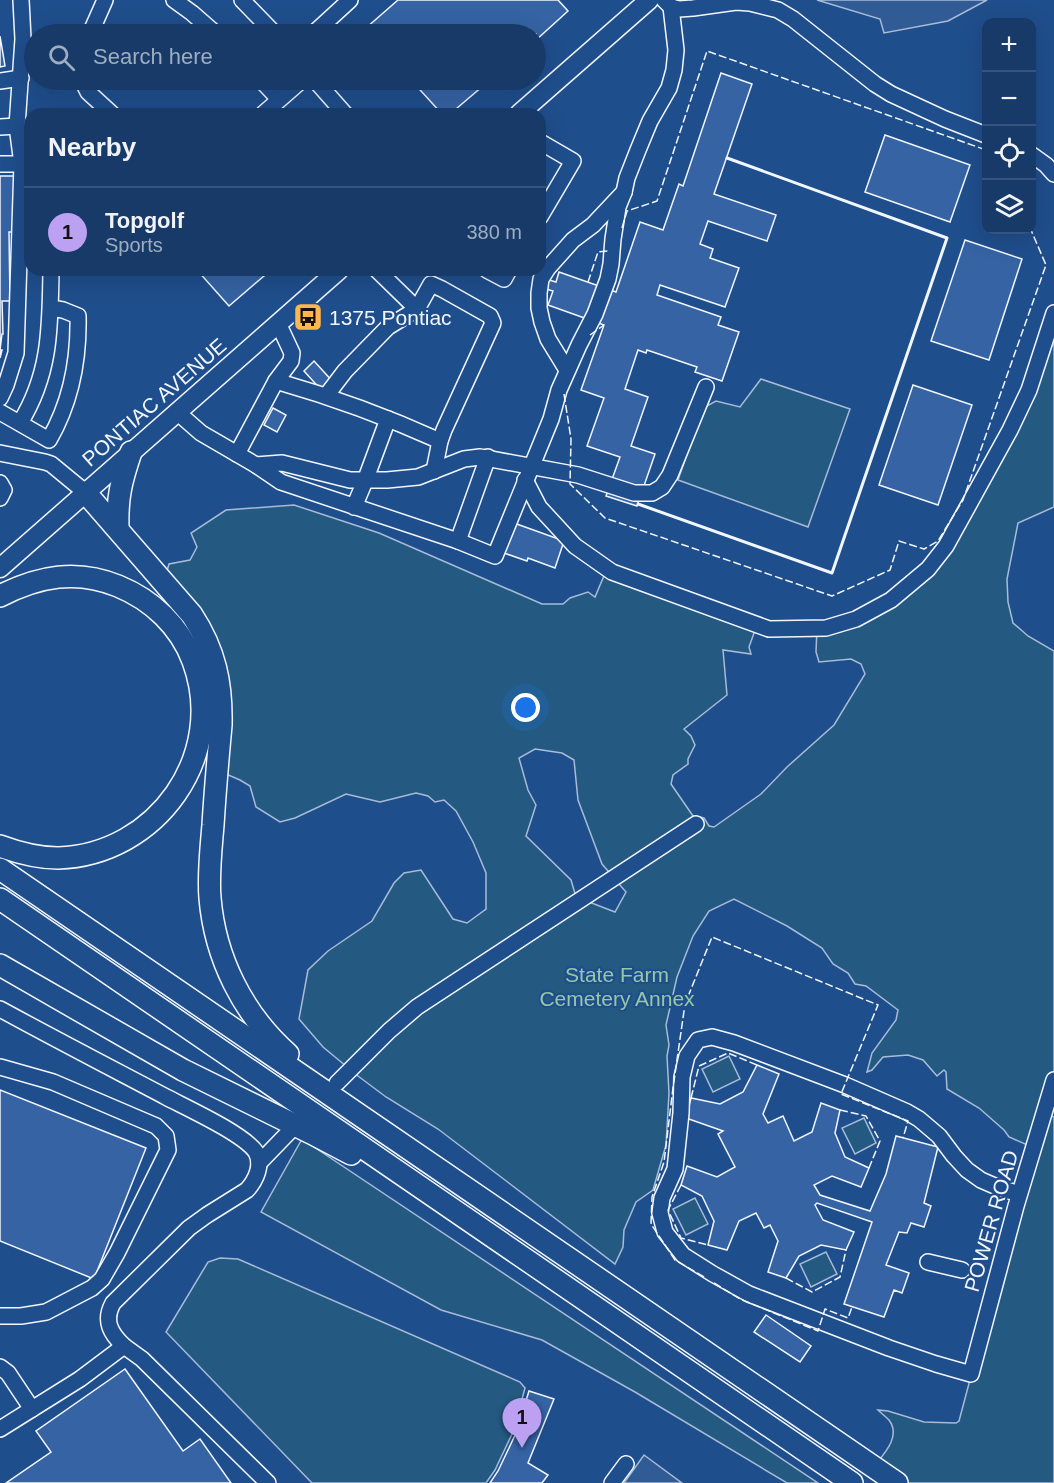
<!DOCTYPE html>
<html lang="en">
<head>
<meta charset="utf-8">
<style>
	body { margin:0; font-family:Helvetica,sans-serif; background:#244571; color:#f1f3f6 }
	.controls { position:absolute; right:18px; top:18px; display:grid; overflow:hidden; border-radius:12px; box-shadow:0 6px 24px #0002 }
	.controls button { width:54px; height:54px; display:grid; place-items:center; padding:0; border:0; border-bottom:2px solid #36547d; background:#173a69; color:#f1f3f6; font:30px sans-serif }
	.you { position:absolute; left:526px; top:708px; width:21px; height:21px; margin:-15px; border:4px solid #fff; border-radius:50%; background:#1a73e8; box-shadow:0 0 0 9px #1a73e833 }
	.badge { display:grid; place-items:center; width:39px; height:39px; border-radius:50%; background:#bca0f2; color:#111; font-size:20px; font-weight:700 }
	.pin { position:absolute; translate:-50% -50px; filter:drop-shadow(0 2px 3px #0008) }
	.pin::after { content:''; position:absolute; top:32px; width:21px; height:18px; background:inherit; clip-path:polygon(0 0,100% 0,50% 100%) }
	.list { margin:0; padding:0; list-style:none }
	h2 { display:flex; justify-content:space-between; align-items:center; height:78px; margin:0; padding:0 24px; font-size:26px }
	h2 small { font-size:20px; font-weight:400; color:#9eadc0 }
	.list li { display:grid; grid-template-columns:39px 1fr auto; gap:18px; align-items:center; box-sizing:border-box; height:90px; padding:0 24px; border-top:2px solid #36547d }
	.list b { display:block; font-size:22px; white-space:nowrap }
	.list p { margin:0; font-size:20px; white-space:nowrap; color:#9eadc0 }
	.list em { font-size:20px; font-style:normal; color:#9eadc0 }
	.icon { flex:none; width:33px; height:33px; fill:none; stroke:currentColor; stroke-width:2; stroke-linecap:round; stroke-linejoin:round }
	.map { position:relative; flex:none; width:1054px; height:1483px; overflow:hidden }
	.search { position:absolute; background:#173a69; box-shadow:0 6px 24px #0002; left:24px; top:24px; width:522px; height:66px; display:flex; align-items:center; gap:15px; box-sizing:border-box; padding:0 21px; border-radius:33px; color:#9eadc0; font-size:22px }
	.panel { position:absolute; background:#173a69; box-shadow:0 6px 24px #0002; left:24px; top:108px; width:522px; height:168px; border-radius:18px }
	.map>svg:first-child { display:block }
</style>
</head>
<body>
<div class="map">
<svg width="1054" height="1483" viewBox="0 0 1054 1483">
	<rect width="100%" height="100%" fill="#1f4e8c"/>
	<!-- green -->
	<g fill="#245a82" stroke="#a8bbd7" stroke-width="1.5" fill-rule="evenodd">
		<path d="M1054 311V507L1018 523 1007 579 1008 602 1013 623 1028 636 1054 651V1077L1046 1114 1054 1117V1483H900L875 1465C885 1453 901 1436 889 1420 886 1417 881 1413 878 1410L888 1411 924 1422 956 1423 959 1421 1032 1147 1009 1137 1004 1130 979 1108 947 1089 946 1072 944 1070 937 1076 923 1060 908 1055 883 1057 872 1070 867 1072 872 1053 896 1020 898 1010 866 986 855 984 848 973 833 964 822 948 787 926 734 899 709 911 693 936 677 977 666 1025 669 1045 667 1056 669 1093 666 1145 653 1190 636 1202 624 1230 623 1247 615 1264 438 1129 386 1097 358 1076 323 1047 299 1019 308 970 328 951 372 921 394 883 404 873 421 870 453 919 467 923 486 909V873L473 842 456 811 444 800 435 802 428 796 416 793 380 802 346 794 295 818 280 822 256 807 250 786 240 780 219 771V684L165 578 169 564 190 560 197 547 191 533 226 510 294 505 379 533 542 604H563L570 598 588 592 595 597 606 571 758 622 749 647 751 654 723 650 727 695 684 729 691 736 695 745 688 759V764L673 775 671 784 693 816 704 818 709 826 714 827 761 794 787 767 834 725 865 674 861 664 851 659 819 662 816 652 817 628 872 609 924 572 1029 389ZM535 749 562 753 574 760 578 800 602 864 626 892 615 912 576 897 571 880 526 836 536 805 528 790 519 758Z"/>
		<path d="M761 379 850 409 808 527 678 480 703 408 716 401 740 407Z"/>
		<path d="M729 1056 740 1079 713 1092 702 1069Z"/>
		<path d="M864 1118 876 1143 855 1154 842 1128Z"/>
		<path d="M302 1139 818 1483H787L635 1392 542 1340 441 1310 261 1212Z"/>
		<path d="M695 1198 708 1224 686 1235 673 1209Z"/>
		<path d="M826 1252 837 1274 811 1287 800 1264Z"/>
		<path d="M220 1258 238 1259 520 1382 525 1388 513 1432 495 1470 486 1483H312L166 1332 208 1262Z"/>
	</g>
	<!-- parking -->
	<g fill="#305b95" stroke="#a8bbd7" stroke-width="1.5">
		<path d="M817 0H987L948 21 884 33 880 19Z"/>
		<path d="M644 1455 682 1483H624Z"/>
	</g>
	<!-- building -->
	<g fill="#3563a3" stroke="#f2f6ff" stroke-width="1.5">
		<path d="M398 0H558L568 11 536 40V34H372L366 28Z"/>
		<path d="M0 36 5 66 0 67Z"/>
		<path d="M721 73 752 84 714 194 776 215 767 241 708 221 700 244 713 249 710 258 739 268 725 307 660 285 657 295 721 317 718 325 739 332 722 381 695 372 697 367 647 350 646 353 638 350 625 389 648 397 631 446 655 454 637 506 606 496 620 457 587 446 604 398 581 390 604 325 548 305 553 291 546 289 549 280 556 282 559 272 616 292 640 222 663 230 679 184 683 186Z"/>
		<path d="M411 80H490L450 114H442Z"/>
		<path d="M885 135 970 165 950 222 865 192Z"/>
		<path d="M0 176H18L17 232H9L10 301H2L3 334H2L0 350H2L0 358Z"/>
		<path d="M965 240 1022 259 989 360 931 341Z"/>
		<path d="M197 270H271L229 306Z"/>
		<path d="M314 361 334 383 323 392 304 371Z"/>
		<path d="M913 385 972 405 938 505 879 485Z"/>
		<path d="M273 408 286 415 277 432 264 425Z"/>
		<path d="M514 523 564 541 555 568 528 558 527 561 504 553Z"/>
		<path d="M757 1065 779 1074 763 1114 768 1123 783 1116 794 1141 812 1132 821 1103 840 1110 835 1133 845 1157 869 1168 861 1187 832 1176 814 1185 820 1195 870 1211 886 1174 896 1136 938 1147 924 1203 931 1206 924 1227 911 1223 907 1233 899 1232 886 1265 909 1273 902 1293 894 1290 884 1317 844 1304 872 1222 817 1203 815 1205 823 1220 854 1232 846 1250 821 1245 799 1256 786 1278 768 1272 778 1241 770 1225 764 1228 756 1213 739 1221 727 1250 708 1245 714 1221 702 1196 681 1185 687 1166 717 1177 735 1167 718 1134 723 1131 686 1118 691 1098 720 1104 743 1092Z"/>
		<path d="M0 1090 146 1148 94 1279 0 1241Z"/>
		<path d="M766 1315 811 1346 800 1362 754 1332Z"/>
		<path d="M125 1369 183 1451 200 1439 231 1483H6L51 1452 36 1431Z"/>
		<path d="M529 1391 554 1399 528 1463 548 1475 542 1483H490L498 1471 516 1433Z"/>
	</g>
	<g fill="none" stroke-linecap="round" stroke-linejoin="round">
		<!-- minor casing -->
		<g stroke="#f2f6ff" stroke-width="18">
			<g id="minor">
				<path d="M174 0 192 13 216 34"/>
				<path d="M242 0 275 34"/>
				<path d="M671 7 679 9 693 8 736 2 750 3 778 10 793 19 875 84 891 94 945 119 986 135"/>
				<path d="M90 34 105 0"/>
				<path d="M313 34 350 0"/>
				<path d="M82 80 88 92 112 114"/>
				<path d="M261 80 279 99"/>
				<path d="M315 80 345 114"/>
				<path d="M0 81 21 78"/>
				<path d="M263 114 302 80"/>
				<path d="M0 127 17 126"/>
				<path d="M540 146 542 143 573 161 540 217"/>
				<path d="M1032 155 1046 165 1054 174"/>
				<path d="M0 164H22"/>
				<path d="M377 270 417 309 431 284 442 289 490 316 493 323 444 430 440 441 434 471"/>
				<path d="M487 270 504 279 509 270"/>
				<path d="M567 370 548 339 542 322 539 308V293L541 279 548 268 573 240 593 225 624 192 627 178 638 150 650 121 669 88 674 70 676 50 671 7 664 0"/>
				<path d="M276 381C332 397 387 417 440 441"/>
				<path d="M326 396 345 371 388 327 417 309"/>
				<path d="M0 398 6 385 16 353 22 164 17 126 23 39 21 0"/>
				<path d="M0 412 49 440C71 402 79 359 78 316L63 310 51 308"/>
				<path d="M177 412 201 433 256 465 281 482 458 541 495 556 551 419 559 390 579 345 595 314 608 279 611 264 613 239 618 207 624 192"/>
				<path d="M20 423C51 373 50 326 51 270"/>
				<path d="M0 453 45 462 51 464 85 492"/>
				<path d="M237 454 276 381 291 361 292 353 278 323"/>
				<path d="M256 465 282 463 350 480H387L418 477 464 459 480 457 578 475 634 493H652L662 487 670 475 706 387"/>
				<path d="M525 480 539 507 575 546 612 572 769 629 826 628 856 619 891 600 928 569 946 546 1010 430 1029 390 1054 313"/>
				<path d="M0 483 4 490 0 498"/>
				<path d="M354 507 365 481 388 419"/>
				<path d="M458 541 488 457"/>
				<path d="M0 1009C55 1039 111 1068 166 1097 187 1108 244 1134 256 1152 263 1165 256 1180 247 1190L207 1215 189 1228 113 1303C103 1321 111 1334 124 1346"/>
				<path d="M0 1067 53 1082 156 1126 166 1136 168 1150 117 1253 102 1279 92 1288 46 1312 21 1316H0"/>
				<path d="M337 1083 389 1031 417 1007 696 824"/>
				<path d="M259 1163 290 1131"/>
				<path d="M1019 1194 997 1187 981 1180 967 1170 954 1156 939 1136 919 1119 907 1112 845 1085 734 1043 712 1037 698 1040 687 1056 682 1077 681 1113 675 1169 662 1198 660 1213 665 1232 683 1255 713 1274 749 1294 889 1348 936 1364 971 1374 1016 1206 1054 1080"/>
				<path d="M928 1262 962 1270"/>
				<path d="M0 1367 8 1373 32 1409"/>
				<path d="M0 1429 80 1379 124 1346 142 1359 268 1483"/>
				<path d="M612 1483 626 1464"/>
			</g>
		</g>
		<!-- major casing -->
		<g stroke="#f2f6ff" stroke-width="21">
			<g id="major">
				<path d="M519 114 649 0"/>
				<path d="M0 568 339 270"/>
			</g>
		</g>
		<!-- highway casing -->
		<g stroke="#f2f6ff" stroke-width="24">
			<g id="highway">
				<path d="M85 492 192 615C215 650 222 683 221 725 218 758 215 792 213 825 211 849 208 874 210 898 215 958 243 1014 288 1054"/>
				<path d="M118 529C117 497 121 482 131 452"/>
				<path d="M0 596C39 576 77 569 118 586 152 600 180 626 193 661 228 755 157 855 58 858 38 858 19 853 0 846"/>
				<path d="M0 869 897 1483"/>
				<path d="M0 899 852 1483"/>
				<path d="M0 965 183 1070 311 1133 351 1154"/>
			</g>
		</g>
		<!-- minor -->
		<use href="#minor" stroke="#1f4e8c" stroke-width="15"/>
		<!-- major -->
		<use href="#major" stroke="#1f4e8c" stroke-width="18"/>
		<!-- highway -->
		<use href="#highway" stroke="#1f4e8c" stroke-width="21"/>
		<!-- fence -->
		<g stroke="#f2f6ff" stroke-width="1.5" stroke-dasharray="8 3" stroke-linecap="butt">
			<path d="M622 228 627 211 657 201 707 51 986 150"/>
			<path d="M588 282 598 252 608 251"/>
			<path d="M590 335 604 325"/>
			<path d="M564 394 571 439 570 484 605 518 832 596 890 570 899 541 924 549 938 541 963 500 1046 265 1031 230"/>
			<path d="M691 1098 699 1066 728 1053 757 1065"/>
			<path d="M840 1110 866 1116 880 1141 869 1168"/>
			<path d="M681 1185 668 1210 681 1238 708 1245"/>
			<path d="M704 1277 675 1260 651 1224 652 1197 664 1162 673 1088 685 1004 712 937 878 1005 841 1094 908 1121 903 1138"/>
			<path d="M786 1278 812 1292 840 1277 846 1250"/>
			<path d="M714 1283 740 1299 818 1331 825 1309 848 1318 852 1307"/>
		</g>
		<!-- wall -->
		<path stroke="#f2f6ff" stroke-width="3" d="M638 504 832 573 947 238 727 158"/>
	</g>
	<!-- icons -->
	<defs>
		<g id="bus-square" transform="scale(1.5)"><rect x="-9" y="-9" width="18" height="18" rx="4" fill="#ffb74d" stroke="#1f4e8c"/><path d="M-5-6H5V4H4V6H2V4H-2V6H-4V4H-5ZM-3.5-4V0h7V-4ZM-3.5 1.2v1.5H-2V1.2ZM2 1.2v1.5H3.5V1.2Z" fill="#111"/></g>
	</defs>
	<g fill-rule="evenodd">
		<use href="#bus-square" x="308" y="317"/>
	</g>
	<g text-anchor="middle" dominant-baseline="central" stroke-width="4.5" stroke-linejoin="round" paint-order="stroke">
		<!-- poi labels -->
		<g font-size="21" fill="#f2f6ff" stroke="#1f4e8c" text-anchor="start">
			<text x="329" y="317">1375 Pontiac</text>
		</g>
		<!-- street labels -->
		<g font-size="21" fill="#f2f6ff" stroke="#1f4e8c">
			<text transform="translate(154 402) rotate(-41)">PONTIAC AVENUE</text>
			<text transform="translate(991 1221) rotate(-74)">POWER ROAD</text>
		</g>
		<!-- park labels -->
		<g font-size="21" fill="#97c8a6" stroke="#1f4e8c">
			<text x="617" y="974">State Farm<tspan x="617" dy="24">Cemetery Annex</tspan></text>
		</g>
	</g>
</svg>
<div class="controls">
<button>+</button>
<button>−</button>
<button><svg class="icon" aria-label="locate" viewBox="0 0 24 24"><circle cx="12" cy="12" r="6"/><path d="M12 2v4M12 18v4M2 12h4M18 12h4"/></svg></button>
<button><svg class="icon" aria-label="layers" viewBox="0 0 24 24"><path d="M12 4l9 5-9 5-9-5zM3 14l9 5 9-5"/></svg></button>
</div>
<div class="you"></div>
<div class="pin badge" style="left:522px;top:1448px">1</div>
<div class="search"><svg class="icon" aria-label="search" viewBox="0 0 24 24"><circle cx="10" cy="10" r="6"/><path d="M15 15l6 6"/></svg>Search here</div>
<section class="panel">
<h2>Nearby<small></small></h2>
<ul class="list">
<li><span class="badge">1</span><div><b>Topgolf</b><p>Sports</p></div><em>380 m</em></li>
</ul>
</section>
</div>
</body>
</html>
